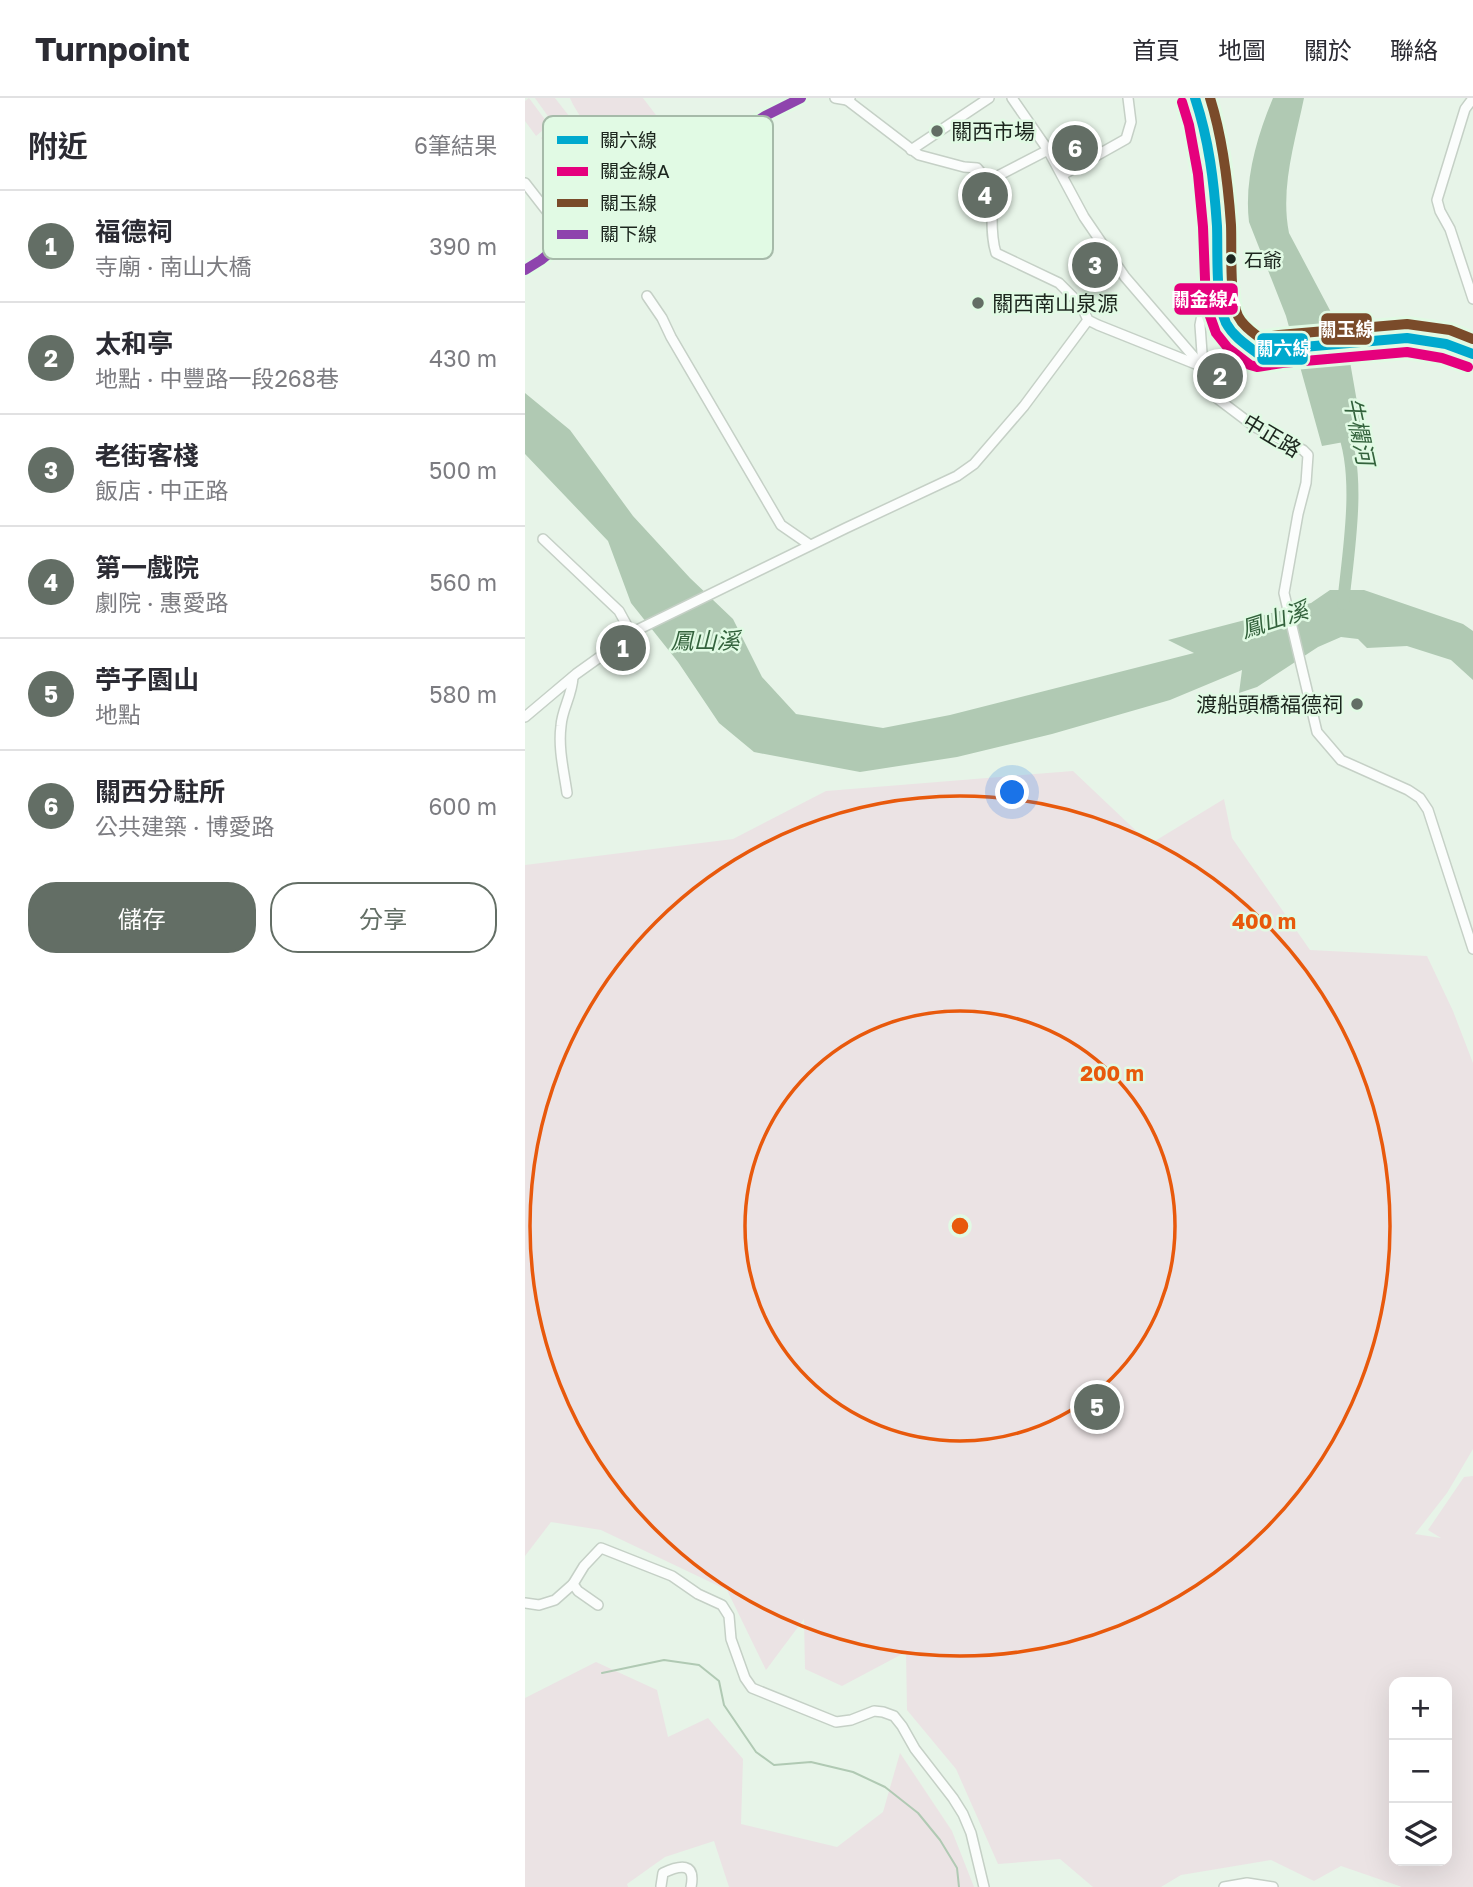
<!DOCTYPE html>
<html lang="zh-TW">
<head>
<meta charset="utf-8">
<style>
	body { margin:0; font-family:"Golos Text","Noto Sans TC",sans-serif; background:#f2f2f3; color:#2b2b33 }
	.controls { position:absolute; right:21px; bottom:21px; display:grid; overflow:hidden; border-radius:14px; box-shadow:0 7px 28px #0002 }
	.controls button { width:63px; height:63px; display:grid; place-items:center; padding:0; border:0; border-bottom:2px solid #e1e1e2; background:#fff; color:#2b2b33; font:35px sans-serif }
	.you { position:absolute; left:488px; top:695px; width:24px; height:24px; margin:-18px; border:5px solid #fff; border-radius:50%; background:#1a73e8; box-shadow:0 0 0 10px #1a73e833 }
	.badge { display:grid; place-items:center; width:46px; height:46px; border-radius:50%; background:#636e65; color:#fff; font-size:23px; font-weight:700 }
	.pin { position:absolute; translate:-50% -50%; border:4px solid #fff; box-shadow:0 2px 7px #0006 }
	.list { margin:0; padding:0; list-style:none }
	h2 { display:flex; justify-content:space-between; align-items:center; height:91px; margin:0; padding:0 28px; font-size:30px }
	h2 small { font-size:23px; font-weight:400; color:#7c7c81 }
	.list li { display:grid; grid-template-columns:46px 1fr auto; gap:21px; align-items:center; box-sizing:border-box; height:112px; padding:0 28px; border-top:2px solid #e1e1e2 }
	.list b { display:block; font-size:26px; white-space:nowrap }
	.list p { margin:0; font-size:23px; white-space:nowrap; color:#7c7c81 }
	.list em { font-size:23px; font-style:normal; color:#7c7c81 }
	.actions { display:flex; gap:14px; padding:21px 28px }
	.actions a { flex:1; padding:16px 0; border:2px solid #636e65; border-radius:28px; text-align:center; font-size:24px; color:#636e65 }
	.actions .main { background:#636e65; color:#fff }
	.icon { flex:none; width:38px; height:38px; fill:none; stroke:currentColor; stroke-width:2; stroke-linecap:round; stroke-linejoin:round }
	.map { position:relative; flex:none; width:948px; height:1789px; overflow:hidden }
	header { display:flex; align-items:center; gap:42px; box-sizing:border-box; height:98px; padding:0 35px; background:#fff; border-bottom:2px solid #e1e1e2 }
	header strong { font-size:33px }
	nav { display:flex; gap:38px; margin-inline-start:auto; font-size:24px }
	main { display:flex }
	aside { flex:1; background:#fff }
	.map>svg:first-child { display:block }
</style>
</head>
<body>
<header>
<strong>Turnpoint</strong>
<nav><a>首頁</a><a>地圖</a><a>關於</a><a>聯絡</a></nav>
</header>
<main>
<aside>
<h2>附近<small>6筆結果</small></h2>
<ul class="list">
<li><span class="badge">1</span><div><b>福德祠</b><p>寺廟 · 南山大橋</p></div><em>390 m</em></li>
<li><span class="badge">2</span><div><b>太和亭</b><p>地點 · 中豐路一段268巷</p></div><em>430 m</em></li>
<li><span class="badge">3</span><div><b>老街客棧</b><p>飯店 · 中正路</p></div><em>500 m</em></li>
<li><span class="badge">4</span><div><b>第一戲院</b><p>劇院 · 惠愛路</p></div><em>560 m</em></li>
<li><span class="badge">5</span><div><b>苧子園山</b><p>地點</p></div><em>580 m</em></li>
<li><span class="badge">6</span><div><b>關西分駐所</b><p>公共建築 · 博愛路</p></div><em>600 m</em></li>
</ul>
<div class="actions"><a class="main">儲存</a><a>分享</a></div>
</aside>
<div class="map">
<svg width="948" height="1789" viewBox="0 0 948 1789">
	<rect width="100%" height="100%" fill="#e7f4e8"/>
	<!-- green -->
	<g fill="#ebe3e4" fill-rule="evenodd">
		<path d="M4 0 24 27 11 38 0 23V3Z"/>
		<path d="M10 0H30L44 18 30 28Z"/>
		<path d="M45 0H118L146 37 136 44 128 33C127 38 126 44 123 48 114 60 95 63 83 54 74 47 49 11 45 0Z"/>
		<path d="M30 29 50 57 37 67 16 40Z"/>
		<path d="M548 673 625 746 699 701 707 740 785 852 902 858 928 913 948 965V1351L922 1395 890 1436 916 1440 903 1432 939 1379 948 1378V1789H877L816 1768 789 1783 746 1762 656 1777 636 1789H568L535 1761 473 1766 431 1671 382 1612 381 1554 317 1588 280 1571 279 1521 241 1572 202 1492 76 1432 26 1424 0 1458V767L208 741 301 693ZM869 1584H922V1763H869Z"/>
		<path d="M71 1564 132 1592 143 1639 183 1620 218 1661 216 1726 312 1749 358 1714 375 1655 427 1733 449 1789H204L189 1743 140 1759 102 1786 103 1789H0V1600Z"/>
	</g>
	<!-- water -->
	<g fill="#b0c9b3">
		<path d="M748 0H779C770 44 755 90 764 135L808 218 824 258 832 304 841 340 797 348 761 218 724 124C719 82 732 38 748 0Z"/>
		<path d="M0 295 45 332 108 418 165 480 208 521 237 579 271 616 358 630 425 617 669 555 643 542 786 505 805 492H839L938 526 948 533V582L926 562 882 548 842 550 833 541 816 539 793 549 732 589 714 595 717 572 645 602 527 636 432 659 335 674 229 654 194 625 153 564 106 505 83 443 0 356Z"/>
	</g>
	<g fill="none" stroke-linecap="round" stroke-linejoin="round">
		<!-- stream -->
		<path stroke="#b0c9b3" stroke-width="2" d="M77 1575 139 1562 174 1567 194 1583 199 1607 231 1654 249 1667 286 1664 328 1674 360 1689 393 1715 415 1742 432 1770 434 1789"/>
		<!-- river -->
		<path stroke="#b0c9b3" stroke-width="12" d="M817 330C837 378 823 455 818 506"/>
		<!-- minor casing -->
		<g stroke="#c5d0c6" stroke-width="12">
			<g id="minor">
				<path d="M310 0 322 2 325 0"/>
				<path d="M487 0 523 52 559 119 600 179 687 280 693 301 730 329 778 352 783 357 781 385 773 416 759 495 792 634 816 662 883 692 895 700 903 712 948 851"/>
				<path d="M322 2 394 57 439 69 452 70 463 83"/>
				<path d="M948 3H946L940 11 912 102 915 113 925 131 948 201"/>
				<path d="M386 52 464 0"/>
				<path d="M523 52 463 83C471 107 463 131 471 155L534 185 556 207 563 222 573 227 678 269 675 227 682 190 693 170"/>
				<path d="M537 77 601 41 606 24 603 0"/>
				<path d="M0 85 42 139"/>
				<path d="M0 172C46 149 73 92 118 63 144 47 173 56 201 43 211 38 219 30 228 25 243 15 260 8 276 0"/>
				<path d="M122 198 137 220 146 239 256 427 285 447"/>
				<path d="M687 280 732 255"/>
				<path d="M18 441 94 513 106 535"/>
				<path d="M0 619 51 576 86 551 93 543 106 535 321 430 432 378 449 366 499 308 563 222"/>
				<path d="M42 695C39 674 33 650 36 628 37 611 47 598 48 579"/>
				<path d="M48 1486 53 1493 73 1507"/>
				<path d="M0 1505 14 1507 30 1502 48 1486 59 1468 76 1450 147 1478 173 1496 197 1507 204 1518 206 1541 220 1580 227 1590 311 1624 326 1622 349 1613 358 1614 369 1618 377 1628 390 1651 428 1700 438 1716 446 1735 459 1789"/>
				<path d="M136 1788 138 1775C155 1767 171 1764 166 1789"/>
				<path d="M699 1789 722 1785 748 1789"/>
			</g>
		</g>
		<!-- major casing -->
		<g stroke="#c5d0c6" stroke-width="14">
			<path id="major" d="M670 0C693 60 692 141 695 205 701 234 709 238 732 255L755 251 882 240 921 246 948 256"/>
		</g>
		<!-- minor -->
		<use href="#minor" stroke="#fbfdfc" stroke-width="9"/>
		<!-- major -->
		<use href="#major" stroke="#fbfdfc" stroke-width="10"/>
		<!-- bus-1 casing -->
		<g stroke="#e1fae4" stroke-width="16">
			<path id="bus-1" d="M670 0C684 42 689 84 692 128 693 156 690 200 701 225 708 238 720 246 732 255L755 251 882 240 921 246 948 256"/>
		</g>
		<!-- bus-2 casing -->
		<g stroke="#e1fae4" stroke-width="16">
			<path id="bus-2" d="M657 4 664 27 673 76 678 129 681 207 691 235 703 250 725 267 732 269 757 265 882 254 917 260 943 269"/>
		</g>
		<!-- bus-3 casing -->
		<g stroke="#e1fae4" stroke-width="16">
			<path id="bus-3" d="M685 0C698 41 703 84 706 127 707 151 704 197 713 218 718 228 727 234 735 240L754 237 882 226 925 232 948 241"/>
		</g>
		<!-- bus-4 casing -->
		<g stroke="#e1fae4" stroke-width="16">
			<path id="bus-4" d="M0 172 16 162 32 149 87 89 118 63 138 55 180 49 201 43 240 18 276 0"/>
		</g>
		<!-- bus-1 -->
		<use href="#bus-1" stroke="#00a9ce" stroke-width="10"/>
		<!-- bus-2 -->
		<use href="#bus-2" stroke="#e5007d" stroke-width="10"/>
		<!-- bus-3 -->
		<use href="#bus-3" stroke="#7a4b2a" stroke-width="10"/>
		<!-- bus-4 -->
		<use href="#bus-4" stroke="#8e44ad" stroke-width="10"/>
	</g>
	<!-- distance rings -->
	<g fill="none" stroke="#e8590c" stroke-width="3.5">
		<circle cx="435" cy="1128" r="215"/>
		<circle cx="435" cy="1128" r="430"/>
	</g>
	<!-- markers -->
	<g fill="#636e65" stroke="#e1fae4" stroke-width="2.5">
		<circle cx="412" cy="33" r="7"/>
		<circle cx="453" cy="205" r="7"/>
		<circle cx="832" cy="606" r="7"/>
	</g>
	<circle fill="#1c261e" stroke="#e1fae4" stroke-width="2.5" cx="706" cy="161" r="6"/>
	<g text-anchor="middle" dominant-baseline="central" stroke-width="5" stroke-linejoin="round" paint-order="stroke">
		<!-- bus labels -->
		<g font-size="19" fill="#1c261e" stroke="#e1fae4" text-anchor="start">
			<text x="719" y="161">石爺</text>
		</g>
		<!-- poi labels -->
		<g font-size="21" fill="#1c261e" stroke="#e1fae4" text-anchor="start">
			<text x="426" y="33">關西市場</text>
			<text x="467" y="205">關西南山泉源</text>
			<text x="818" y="606" text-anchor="end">渡船頭橋福德祠</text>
		</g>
		<!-- street labels -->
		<g font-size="21" fill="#1c261e" stroke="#e1fae4">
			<text transform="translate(747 337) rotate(31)">中正路</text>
		</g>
		<!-- water labels -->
		<g font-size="23" font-style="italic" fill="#33623c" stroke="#e1fae4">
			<text transform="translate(835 333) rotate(78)">牛欄河</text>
			<text transform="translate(749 521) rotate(-18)">鳳山溪</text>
			<text x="180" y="542">鳳山溪</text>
		</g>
	</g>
	<!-- legend -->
	<rect x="18" y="18" width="230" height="143" rx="10" fill="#e1fae4" stroke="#a6baa9" stroke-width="2"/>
	<rect x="32" y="38" width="31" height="8" fill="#00a9ce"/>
	<rect x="32" y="69" width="31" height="9" fill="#e5007d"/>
	<rect x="32" y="101" width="31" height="8" fill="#7a4b2a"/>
	<rect x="32" y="132" width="31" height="9" fill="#8e44ad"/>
	<g font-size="19" fill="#1c261e">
		<text x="75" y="49">關六線</text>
		<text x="75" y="80">關金線A</text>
		<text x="75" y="112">關玉線</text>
		<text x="75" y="143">關下線</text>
	</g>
	<circle cx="435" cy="1128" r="10" fill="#e8590c" stroke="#e1fae4" stroke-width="3.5"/>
	<g font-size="21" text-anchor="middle" font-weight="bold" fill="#e8590c" stroke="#e1fae4" stroke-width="5" stroke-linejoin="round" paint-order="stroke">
		<text x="739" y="831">400 m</text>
		<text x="587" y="983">200 m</text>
	</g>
	<g stroke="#e1fae4" stroke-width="2.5">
		<rect x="648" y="184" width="66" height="34" rx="7" fill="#e5007d"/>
		<rect x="795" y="214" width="53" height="34" rx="7" fill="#7a4b2a"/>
		<rect x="731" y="234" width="53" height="34" rx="7" fill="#00a9ce"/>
	</g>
	<g font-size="19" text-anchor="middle" font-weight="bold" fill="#fff">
		<text x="681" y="208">關金線A</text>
		<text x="821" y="238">關玉線</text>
		<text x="758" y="257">關六線</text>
	</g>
</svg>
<div class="controls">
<button>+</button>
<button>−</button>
<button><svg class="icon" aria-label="layers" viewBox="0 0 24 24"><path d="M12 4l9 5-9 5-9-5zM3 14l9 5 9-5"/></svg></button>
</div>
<div class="you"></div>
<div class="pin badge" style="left:98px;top:550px">1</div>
<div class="pin badge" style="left:695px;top:278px">2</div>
<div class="pin badge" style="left:570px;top:167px">3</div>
<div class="pin badge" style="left:460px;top:97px">4</div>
<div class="pin badge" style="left:572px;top:1309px">5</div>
<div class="pin badge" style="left:550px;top:50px">6</div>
</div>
</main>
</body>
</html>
